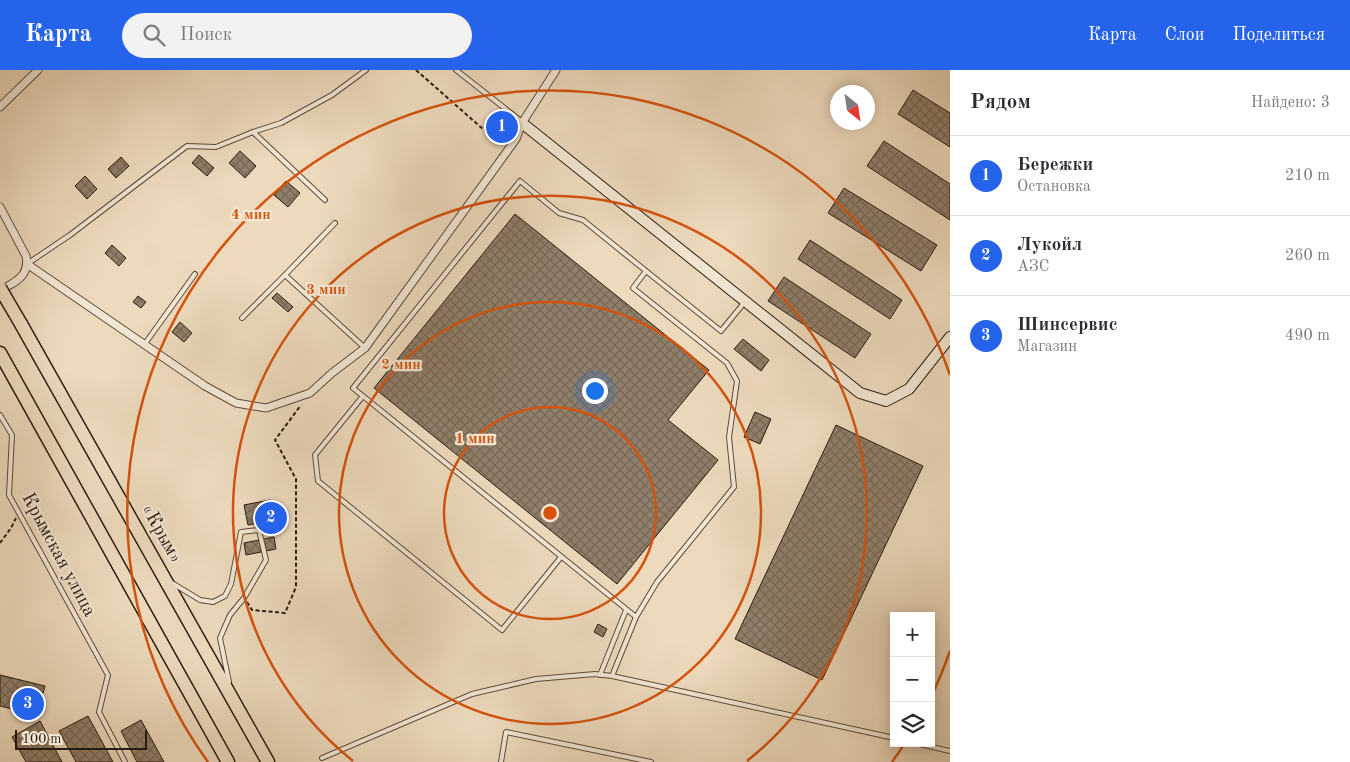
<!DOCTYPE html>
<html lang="ru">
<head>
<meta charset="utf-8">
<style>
	body { margin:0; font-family:"Old Standard TT",serif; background:#f2f2f3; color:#2b2b33 }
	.controls { position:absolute; right:15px; bottom:15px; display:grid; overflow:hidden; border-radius:0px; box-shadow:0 2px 12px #0003 }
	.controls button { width:45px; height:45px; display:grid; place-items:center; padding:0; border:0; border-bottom:1px solid #e1e1e2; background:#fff; color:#2b2b33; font:25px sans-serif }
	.compass { position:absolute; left:830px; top:15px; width:45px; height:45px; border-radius:50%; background:#fff; box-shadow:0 2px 12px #0003; rotate:150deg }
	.scale { position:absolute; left:15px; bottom:12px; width:132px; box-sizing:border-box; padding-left:5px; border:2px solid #2c1c10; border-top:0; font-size:14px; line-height:18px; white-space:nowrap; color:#2c1c10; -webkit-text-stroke:4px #f3e7d4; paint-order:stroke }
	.you { position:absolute; left:594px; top:320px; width:18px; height:18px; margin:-12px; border:4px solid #fff; border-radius:50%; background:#1a73e8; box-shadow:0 0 0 8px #1a73e833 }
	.badge { display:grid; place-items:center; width:32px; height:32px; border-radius:50%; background:#2563eb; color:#fff; font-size:16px; font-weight:700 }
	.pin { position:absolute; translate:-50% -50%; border:2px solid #fff; box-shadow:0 1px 5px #0006 }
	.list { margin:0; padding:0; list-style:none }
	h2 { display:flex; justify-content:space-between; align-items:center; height:65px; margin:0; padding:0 20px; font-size:21px }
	h2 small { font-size:16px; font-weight:400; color:#7c7c81 }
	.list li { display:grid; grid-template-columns:32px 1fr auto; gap:15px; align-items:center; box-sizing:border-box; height:80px; padding:0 20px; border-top:1px solid #e1e1e2 }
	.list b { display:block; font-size:19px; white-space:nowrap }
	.list p { margin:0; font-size:16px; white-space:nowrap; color:#7c7c81 }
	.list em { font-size:16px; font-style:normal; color:#7c7c81 }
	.icon { flex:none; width:28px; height:28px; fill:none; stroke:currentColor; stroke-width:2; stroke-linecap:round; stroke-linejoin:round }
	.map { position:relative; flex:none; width:950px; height:692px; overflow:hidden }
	header { display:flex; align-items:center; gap:30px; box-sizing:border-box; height:70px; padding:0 25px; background:#2563eb; color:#fff }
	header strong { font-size:24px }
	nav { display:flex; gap:28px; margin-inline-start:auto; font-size:18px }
	.search { width:350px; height:45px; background:#f2f2f3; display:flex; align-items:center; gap:12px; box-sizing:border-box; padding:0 18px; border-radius:28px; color:#7c7c81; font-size:19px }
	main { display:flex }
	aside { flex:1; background:#fff }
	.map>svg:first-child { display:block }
</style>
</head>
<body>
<header>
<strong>Карта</strong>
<div class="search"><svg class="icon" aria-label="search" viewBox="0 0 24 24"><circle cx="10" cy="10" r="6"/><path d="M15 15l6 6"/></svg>Поиск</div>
<nav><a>Карта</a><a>Слои</a><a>Поделиться</a></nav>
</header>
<main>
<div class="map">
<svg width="950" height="692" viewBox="0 0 950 692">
	<defs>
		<pattern id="building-cross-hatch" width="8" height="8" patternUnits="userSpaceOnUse" patternTransform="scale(1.25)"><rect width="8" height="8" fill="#907f6a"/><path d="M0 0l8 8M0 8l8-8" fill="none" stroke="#766756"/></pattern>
	</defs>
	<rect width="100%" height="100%" fill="#eddabd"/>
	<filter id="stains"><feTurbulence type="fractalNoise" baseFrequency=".004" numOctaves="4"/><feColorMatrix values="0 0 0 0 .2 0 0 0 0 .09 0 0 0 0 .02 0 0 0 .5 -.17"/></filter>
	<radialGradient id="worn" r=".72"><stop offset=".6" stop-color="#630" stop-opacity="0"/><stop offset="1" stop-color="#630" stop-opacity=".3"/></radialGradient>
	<!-- building -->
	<g fill="url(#building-cross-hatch)" stroke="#2c1c10">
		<path d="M913 20 950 43V77L898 44Z"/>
		<path d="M884 71 950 114V150L867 96Z"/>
		<path d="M240 81 256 96 245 108 229 93Z"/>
		<path d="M199 85 214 98 207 106 192 93Z"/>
		<path d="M121 87 129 96 116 108 108 99Z"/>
		<path d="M85 106 97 119 87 129 75 116Z"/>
		<path d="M286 111 300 123 288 137 274 125Z"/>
		<path d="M844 118 937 175 921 201 828 143Z"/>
		<path d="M515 144 709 300 668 350 718 390 617 514 374 318Z"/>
		<path d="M810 170 902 230 890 249 798 189Z"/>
		<path d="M112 175 126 188 119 196 105 183Z"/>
		<path d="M784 207 871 264 855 288 768 231Z"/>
		<path d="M277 223 293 237 288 242 272 228Z"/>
		<path d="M138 226 146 232 141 238 133 232Z"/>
		<path d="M180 252 192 263 184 272 172 262Z"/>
		<path d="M743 269 769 290 761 301 734 279Z"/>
		<path d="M755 342 771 349 760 374 744 367Z"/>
		<path d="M836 355 923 396 822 610 735 569Z"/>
		<path d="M270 430 274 450 248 455 244 435Z"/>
		<path d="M274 467 276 479 246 485 244 473Z"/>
		<path d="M598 554 607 559 603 567 594 562Z"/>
		<path d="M0 605 45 616 37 645 0 636Z"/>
		<path d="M88 646 113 692H76L59 661Z"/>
		<path d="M141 650 164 692H137L121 661Z"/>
		<path d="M40 651 62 692H26L12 667Z"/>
	</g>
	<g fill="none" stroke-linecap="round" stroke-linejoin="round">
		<!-- lane casing -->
		<g stroke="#5c4c3b" stroke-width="6">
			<g id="lane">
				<path d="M456 0 521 51"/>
				<path d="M253 62 325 130"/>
				<path d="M27 194 70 165 187 76 216 77 253 62 281 53 332 25 366 0"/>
				<path d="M285 205 335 153"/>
				<path d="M242 248 285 205 365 278"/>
				<path d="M144 275 195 204"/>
				<path d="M363 326 315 385 318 411 502 560 561 487"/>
				<path d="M0 345 12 365 9 425 108 605 99 642 125 692"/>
				<path d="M172 513 200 530 213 532 225 526 231 514 241 462 259 460 266 490 244 528 230 545 220 568 229 612"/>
				<path d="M636 547 353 318 520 111 559 143 583 150 646 201"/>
				<path d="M600 605 626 540"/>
				<path d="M612 606 636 547 657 512 734 417 729 367 737 311 727 293 633 218 646 201 721 261 744 233"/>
				<path d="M915 673 950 681"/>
				<path d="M322 688 472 624 536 609 595 604 612 606 894 668"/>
				<path d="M501 692 506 662 651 692"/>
			</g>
		</g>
		<!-- street casing -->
		<g stroke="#5c4c3b" stroke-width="9">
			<g id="street">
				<path d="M0 37 38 0"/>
				<path d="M0 137 26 186C29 202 21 209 8 216"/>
				<path d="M27 194 205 316 236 333 266 338 310 323 332 303 365 278 516 69 522 53 556 0"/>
			</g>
		</g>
		<!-- secondary casing -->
		<g stroke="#2c1c10" stroke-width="12">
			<path id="secondary" d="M522 53 860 323 886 331 909 319 950 267"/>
		</g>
		<!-- highway casing -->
		<g stroke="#2c1c10" stroke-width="15">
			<g id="highway">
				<path d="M21 254 268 692"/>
				<path d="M0 283 228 692"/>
			</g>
		</g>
		<!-- path -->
		<g stroke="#2c1c10" stroke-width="2" stroke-dasharray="4 2.5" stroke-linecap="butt">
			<path d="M416 0 484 60 510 67"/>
			<path d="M0 473 11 458 16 448"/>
			<path d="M247 532 252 540 285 543 296 517V409L275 370 301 335"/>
		</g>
		<!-- lane -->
		<use href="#lane" stroke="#f3e7d4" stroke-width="4"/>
		<!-- street -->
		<use href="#street" stroke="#f3e7d4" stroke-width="7"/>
		<!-- secondary -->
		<use href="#secondary" stroke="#f3e7d4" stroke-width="10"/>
		<!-- highway -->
		<use href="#highway" stroke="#eddabd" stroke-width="12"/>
		<!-- highway-bridge casing -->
		<g stroke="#2c1c10" stroke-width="15" stroke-linecap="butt">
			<path id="highway-bridge" d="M0 218 21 254"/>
		</g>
		<!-- highway-bridge -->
		<use href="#highway-bridge" stroke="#eddabd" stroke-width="12"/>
	</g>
	<!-- distance rings -->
	<g fill="none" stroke="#d5530c" stroke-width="2.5">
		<circle cx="550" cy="443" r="106"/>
		<circle cx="550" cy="443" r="211"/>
		<path d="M353 691A317 317 0 1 1 747 691"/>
		<path d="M950 581A423 423 0 0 1 932 625M905 673A423 423 0 0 1 892 692M208 692A423 423 0 1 1 950 305"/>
	</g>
	<g text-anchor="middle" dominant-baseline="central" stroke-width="4.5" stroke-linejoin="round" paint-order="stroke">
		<!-- street labels -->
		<g font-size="19" fill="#2c1c10" stroke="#f3e7d4">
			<text transform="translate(161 464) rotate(61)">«Крым»</text>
			<text transform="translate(58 485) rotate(62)">Крымская улица</text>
		</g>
	</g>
	<circle cx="550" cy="443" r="8" fill="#d5530c" stroke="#f3e7d4" stroke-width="2.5"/>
	<g font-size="15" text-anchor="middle" font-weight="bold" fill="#d5530c" stroke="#f3e7d4" stroke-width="4.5" stroke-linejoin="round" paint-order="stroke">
		<text x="251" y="149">4 мин</text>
		<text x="326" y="224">3 мин</text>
		<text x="401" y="299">2 мин</text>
		<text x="475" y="373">1 мин</text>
	</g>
	<rect width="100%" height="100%" filter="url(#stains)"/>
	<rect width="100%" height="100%" fill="url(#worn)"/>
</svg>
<div class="controls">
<button>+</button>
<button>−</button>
<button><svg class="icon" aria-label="layers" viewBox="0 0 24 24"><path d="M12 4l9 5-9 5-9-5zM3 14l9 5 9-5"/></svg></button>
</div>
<svg class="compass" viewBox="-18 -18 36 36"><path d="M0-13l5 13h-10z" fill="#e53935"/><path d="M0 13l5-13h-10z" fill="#7c7c81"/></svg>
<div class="scale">100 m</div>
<div class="you"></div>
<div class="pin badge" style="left:502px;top:57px">1</div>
<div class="pin badge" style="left:271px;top:448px">2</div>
<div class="pin badge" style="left:28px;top:634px">3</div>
</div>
<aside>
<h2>Рядом<small>Найдено: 3</small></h2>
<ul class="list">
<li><span class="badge">1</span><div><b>Бережки</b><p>Остановка</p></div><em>210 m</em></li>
<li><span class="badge">2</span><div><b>Лукойл</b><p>АЗС</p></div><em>260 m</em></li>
<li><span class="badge">3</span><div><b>Шинсервис</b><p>Магазин</p></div><em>490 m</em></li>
</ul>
</aside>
</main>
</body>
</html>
